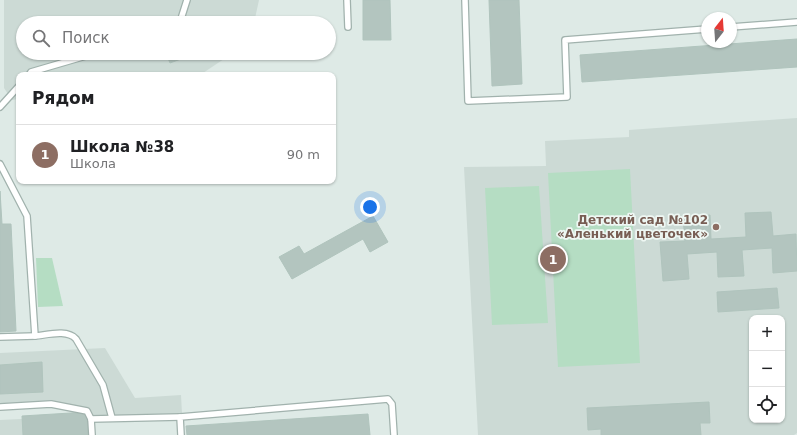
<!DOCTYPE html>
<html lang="ru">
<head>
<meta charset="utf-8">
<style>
	body { margin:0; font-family:"DejaVu Sans",sans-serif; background:#f2f2f2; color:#202124 }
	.controls { position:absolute; right:12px; bottom:12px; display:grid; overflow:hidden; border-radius:8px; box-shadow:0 1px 3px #0004 }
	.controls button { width:36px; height:36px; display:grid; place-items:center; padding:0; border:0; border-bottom:1px solid #e0e0e0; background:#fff; color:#202124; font:20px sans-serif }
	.compass { position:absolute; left:701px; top:12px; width:36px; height:36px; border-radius:50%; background:#fff; box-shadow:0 1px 3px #0004; rotate:17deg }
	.you { position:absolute; left:370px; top:207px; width:14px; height:14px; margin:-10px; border:3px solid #fff; border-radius:50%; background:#1a73e8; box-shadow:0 0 0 6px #1a73e833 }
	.badge { display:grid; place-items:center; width:26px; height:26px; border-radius:50%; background:#824e36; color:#fff; font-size:13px; font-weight:700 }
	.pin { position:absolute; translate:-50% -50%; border:2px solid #fff; box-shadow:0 1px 4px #0006 }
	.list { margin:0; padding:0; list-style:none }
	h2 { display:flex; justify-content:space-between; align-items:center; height:52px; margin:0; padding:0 16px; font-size:17px }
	h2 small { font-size:13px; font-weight:400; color:#757577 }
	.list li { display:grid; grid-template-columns:26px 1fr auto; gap:12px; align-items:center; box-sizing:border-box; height:60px; padding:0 16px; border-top:1px solid #e0e0e0 }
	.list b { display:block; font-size:15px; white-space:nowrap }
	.list p { margin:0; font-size:13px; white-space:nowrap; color:#757577 }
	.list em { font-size:13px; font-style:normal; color:#757577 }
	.icon { flex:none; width:22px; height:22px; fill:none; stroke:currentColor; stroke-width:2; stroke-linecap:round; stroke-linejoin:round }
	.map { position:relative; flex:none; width:797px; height:435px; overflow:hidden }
	.search { position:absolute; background:#fff; box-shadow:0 1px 3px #0004; left:16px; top:16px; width:320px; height:44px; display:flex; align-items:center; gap:10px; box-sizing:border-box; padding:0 14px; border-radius:22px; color:#757577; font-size:15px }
	.panel { position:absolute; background:#fff; box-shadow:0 1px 3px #0004; left:16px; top:72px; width:320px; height:112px; border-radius:8px }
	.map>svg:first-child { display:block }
</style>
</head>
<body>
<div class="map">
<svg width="797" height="435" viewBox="0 0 797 435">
	<rect width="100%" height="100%" fill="#deeae6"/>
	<!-- built -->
	<g fill="#ccdad5" fill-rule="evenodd">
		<path d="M4 0H259L254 23H23V53H233L200 75H19V99L12 100 4 88Z"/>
		<path d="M797 118V433L794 435H478L464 167 546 166 545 141 629 137V130ZM752 318H782V420H752Z"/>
		<path d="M105 348 135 398 181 395 182 414 93 417 88 409 51 402 0 404V353Z"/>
		<path d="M85 416 87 435H0V420Z"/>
	</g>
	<!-- green -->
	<g fill="#b5ddc3">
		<path d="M630 169 640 363 558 367 548 173Z"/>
		<path d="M539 186 548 323 492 325 485 188Z"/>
		<path d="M36 258H52L63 306 38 307Z"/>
	</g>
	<!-- building -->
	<g fill="#b3c5bf" stroke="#b0c4bd">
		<path d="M363 0H390L391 40H363Z"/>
		<path d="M489 0H519L522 84 492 86Z"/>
		<path d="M209 17 211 23H192Z"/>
		<path d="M797 39V67L582 82 580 55Z"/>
		<path d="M166 53H197L170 63Z"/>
		<path d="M0 191 2 224H11L16 331 0 332Z"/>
		<path d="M771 212 773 236 796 234 797 271 773 273 772 248 742 250 744 276 718 277 717 252 687 254 689 279 663 281 660 242 685 241 683 217 710 215 711 239 746 237 745 213Z"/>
		<path d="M373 216 388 242 370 252 363 239 292 279 279 257 299 246 304 254Z"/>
		<path d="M777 288 779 308 718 312 717 292Z"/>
		<path d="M42 362 43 392 0 394V365Z"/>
		<path d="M709 402 710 423H700L701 435H601V429L588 430 587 408Z"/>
		<path d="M87 412 88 435H23L22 416Z"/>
		<path d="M368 414 370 435H187L186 426Z"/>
	</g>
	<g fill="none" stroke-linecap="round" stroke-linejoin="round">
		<!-- service casing -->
		<g stroke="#a1b2ad" stroke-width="8">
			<g id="service">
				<path d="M347 0 348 27"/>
				<path d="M465 0 468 101 567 97 565 40 707 29"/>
				<path d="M178 23 180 22 187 0"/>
				<path d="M731 27 797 22"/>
				<path d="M29 75 31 72 96 53"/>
				<path d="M0 107 19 86"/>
				<path d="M0 164 27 216 35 336C47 335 67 329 76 339L103 385 112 418"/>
				<path d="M0 337 35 336"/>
				<path d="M0 407 51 404 87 411 91 419 92 435"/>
				<path d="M91 419 180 417"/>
				<path d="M181 435 180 417 388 399 392 404 394 435"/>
			</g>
		</g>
		<!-- service -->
		<use href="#service" stroke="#fff" stroke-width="5.5"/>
	</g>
	<!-- markers -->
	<circle fill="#8d6e63" stroke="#eef7f3" stroke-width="1.5" cx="716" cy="227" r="4"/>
	<g text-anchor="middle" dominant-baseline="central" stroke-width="3.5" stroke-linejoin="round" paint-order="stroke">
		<!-- education labels -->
		<g font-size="12" font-weight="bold" fill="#785e54" stroke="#eef7f3" text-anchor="end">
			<text x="708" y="220">Детский сад №102<tspan x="708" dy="14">«Аленький цветочек»</tspan></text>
		</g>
	</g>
</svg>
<div class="controls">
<button>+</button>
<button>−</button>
<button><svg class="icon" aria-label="locate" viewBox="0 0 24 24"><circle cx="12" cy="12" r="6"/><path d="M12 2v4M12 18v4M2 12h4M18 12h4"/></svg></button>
</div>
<svg class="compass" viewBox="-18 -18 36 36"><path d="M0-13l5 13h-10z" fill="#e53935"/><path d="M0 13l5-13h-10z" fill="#757577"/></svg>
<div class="you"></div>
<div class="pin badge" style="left:553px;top:259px;background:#8d6e63">1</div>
<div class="search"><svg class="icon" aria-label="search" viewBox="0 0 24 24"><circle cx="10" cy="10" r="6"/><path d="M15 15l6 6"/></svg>Поиск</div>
<section class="panel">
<h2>Рядом<small></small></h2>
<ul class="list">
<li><span class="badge" style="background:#8d6e63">1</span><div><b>Школа №38</b><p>Школа</p></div><em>90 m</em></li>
</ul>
</section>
</div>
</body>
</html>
